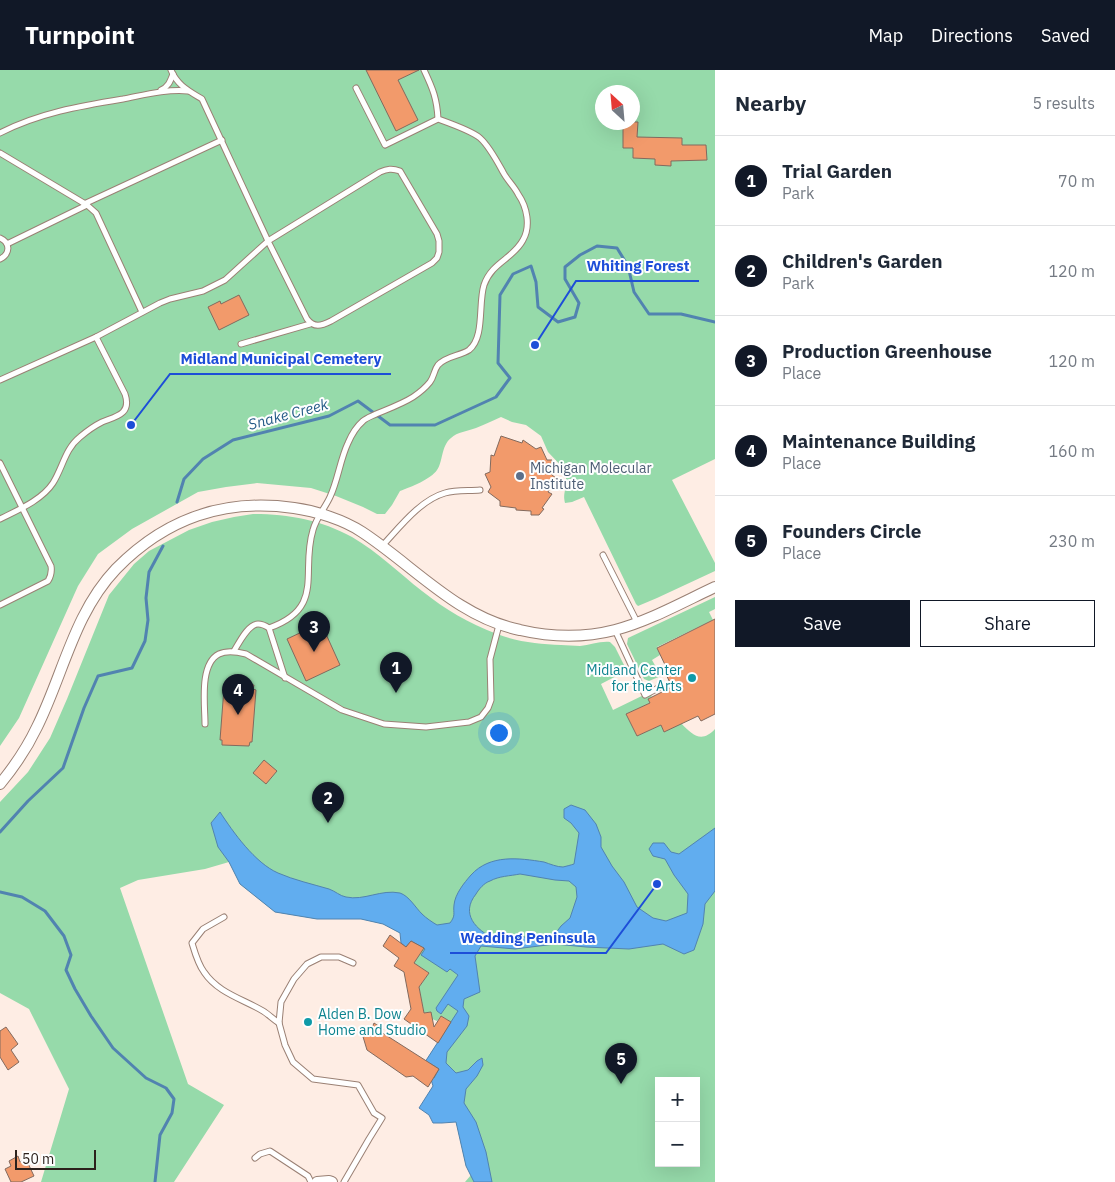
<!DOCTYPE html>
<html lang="en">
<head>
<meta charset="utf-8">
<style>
	body { margin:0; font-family:"IBM Plex Sans",sans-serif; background:#f6f6f7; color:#1f2937 }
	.controls { position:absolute; right:15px; bottom:15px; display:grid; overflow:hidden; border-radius:0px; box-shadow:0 5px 20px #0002 }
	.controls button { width:45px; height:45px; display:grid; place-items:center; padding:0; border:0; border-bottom:1px solid #e0e1e3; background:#fff; color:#1f2937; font:25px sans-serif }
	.compass { position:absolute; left:595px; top:15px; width:45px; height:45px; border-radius:50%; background:#fff; box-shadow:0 5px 20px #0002; rotate:334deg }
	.scale { position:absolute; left:15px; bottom:12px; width:81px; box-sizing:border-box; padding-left:5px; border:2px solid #2c211c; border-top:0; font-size:14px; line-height:18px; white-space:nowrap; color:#2c211c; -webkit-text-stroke:4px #fefefe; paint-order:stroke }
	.you { position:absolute; left:498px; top:662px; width:18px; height:18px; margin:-12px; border:4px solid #fff; border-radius:50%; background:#1a73e8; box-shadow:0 0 0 8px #1a73e833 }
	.badge { display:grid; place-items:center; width:32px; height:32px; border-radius:50%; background:#111827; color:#fff; font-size:16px; font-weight:700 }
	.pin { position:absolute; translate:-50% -41px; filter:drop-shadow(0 1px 2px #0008) }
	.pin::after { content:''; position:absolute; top:26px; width:18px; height:15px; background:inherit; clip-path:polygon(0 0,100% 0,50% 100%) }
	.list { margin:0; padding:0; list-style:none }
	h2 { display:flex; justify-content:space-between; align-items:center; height:65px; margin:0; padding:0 20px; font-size:21px }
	h2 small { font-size:16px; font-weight:400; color:#747a83 }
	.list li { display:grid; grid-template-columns:32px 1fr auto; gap:15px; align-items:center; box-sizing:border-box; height:90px; padding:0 20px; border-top:1px solid #e0e1e3 }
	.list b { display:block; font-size:19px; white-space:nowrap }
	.list p { margin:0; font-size:16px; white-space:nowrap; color:#747a83 }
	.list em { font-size:16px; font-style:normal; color:#747a83 }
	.actions { display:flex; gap:10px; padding:15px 20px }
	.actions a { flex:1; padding:11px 0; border:1px solid #111827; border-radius:0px; text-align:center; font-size:18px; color:#111827 }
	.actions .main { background:#111827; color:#fff }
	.map { position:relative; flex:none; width:715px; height:1112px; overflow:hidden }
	header { display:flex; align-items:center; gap:30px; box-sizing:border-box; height:70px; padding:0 25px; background:#111827; color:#fff }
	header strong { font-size:24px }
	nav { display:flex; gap:28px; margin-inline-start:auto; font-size:18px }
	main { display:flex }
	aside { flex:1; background:#fff }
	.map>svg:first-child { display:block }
</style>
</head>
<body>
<header>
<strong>Turnpoint</strong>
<nav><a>Map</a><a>Directions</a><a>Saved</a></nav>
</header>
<main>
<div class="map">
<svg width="715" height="1112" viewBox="0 0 715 1112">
	<rect width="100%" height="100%" fill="#feede4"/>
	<!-- green -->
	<g fill="#96daaa" fill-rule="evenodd">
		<path d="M0 0H715V389L672 410 715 493V501L657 528 638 536 636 534 584 427 572 432 565 433C563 425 565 422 566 415 566 411 566 406 566 401L548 382 541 366 526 355 512 352 501 347C493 351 485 354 476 358 468 361 457 362 451 368 441 376 443 392 437 400 431 409 411 417 400 421L392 435 385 444H377L363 437 336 426 311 418 257 413 226 417 198 422 132 459 98 484 78 516 19 648 0 676ZM602 22H632V52H602Z"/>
		<path d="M253 444C289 444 321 450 352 467 378 482 399 503 422 521 446 540 468 553 497 564 518 572 540 574 561 575 567 575 574 576 580 576 590 575 600 571 610 572L615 577 625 597 624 602 601 614 613 640 650 622 652 626 648 629 650 633 626 644 637 666 661 655 664 662 681 653C693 666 702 673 715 659V1112H465L471 1105 466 1096 456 1052 433 1008 439 999 431 994 428 995 425 992 451 952 441 946 437 951 432 949 430 942 424 943 419 917 429 903 414 893 423 878 400 863 383 854 361 849H317L275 842 240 814 229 792 205 799 138 810 120 818 188 1014 224 1035 174 1112H41L69 1019 29 939 0 923V732L28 702 50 668 67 629 109 525 134 494 149 481 189 460 212 452 234 447ZM659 1011H696V1093H659Z"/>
		<path d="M715 527V539L709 542 713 550 657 577 660 585 652 590 661 606 649 611 644 609 627 574 628 568Z"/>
	</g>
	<!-- water -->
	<path fill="#61adef" stroke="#5183b0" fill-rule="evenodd" d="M571 735 585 740 596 754 601 767V777L612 796 624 812 637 837 653 848 666 851 687 843 688 824 674 805 665 789 653 786 649 779 653 773H664L671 782 679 784 715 758V821L705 834 703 854 694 880 684 884 663 874 629 879 586 877 555 874 515 879 481 876 475 886 480 922 464 929 463 937 469 946 467 956 447 982 446 993 456 1003 468 1000 477 991 482 988 483 995 477 1006 466 1019 464 1033 476 1052 486 1082 492 1112H474L466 1096 456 1052 442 1053H433L429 1045 419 1038 433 1016 430 1006 434 1008 439 999 431 994 428 995 425 992 458 941 448 934 441 944 437 941 436 938 458 905 450 899 447 902 421 885 425 879 411 871 406 877 401 873 400 863 383 854 361 849H317L275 842 240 814 229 792 218 777 211 753 220 742C233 762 255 793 278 803 294 810 312 814 329 819 335 821 340 826 346 827 364 831 381 819 400 823 409 826 415 837 422 844 426 848 432 852 437 855L450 853C456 845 453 844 454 835 455 824 464 813 471 805 490 784 519 788 544 792 550 794 557 797 563 797 567 796 571 795 574 794L579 763 571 753 564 748V739ZM520 804 555 810 569 811 576 817 577 827 570 848 561 856 552 868 539 872 525 867 508 865 495 869C476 860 460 844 476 824 479 819 484 813 490 811 499 806 510 806 520 804Z"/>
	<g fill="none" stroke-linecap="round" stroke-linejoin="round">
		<!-- stream -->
		<g stroke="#5183b0" stroke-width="3">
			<path d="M177 432 184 409 203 389 233 370 329 346 358 331 390 355H435L496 327 510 308 498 293 500 225 513 204 531 196 536 212 538 237 558 252 575 247 579 233 565 209V197L580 185 597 176 617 178 628 196 634 222 649 244H681L715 252"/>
			<path d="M0 762 28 731 63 698 84 638 98 606 132 598 145 571 148 550 146 528 149 502 163 476"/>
			<path d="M0 822 22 827 45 841 64 866 71 885 66 900 75 919 91 946 113 978 146 1008 166 1018 174 1029 172 1043 160 1065 155 1112"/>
		</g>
	</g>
	<!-- building -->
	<g fill="#f29a6b" stroke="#826a5e">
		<path d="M366 0H419L398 10 418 50 396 61Z"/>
		<path d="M623 52H638L637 67 682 68V75H706L707 90 671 91V96L655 95V89L633 88V78H623Z"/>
		<path d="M239 225 249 245 219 260 208 237 220 231 221 234Z"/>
		<path d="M501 366 522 373 523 370 536 379 541 377 547 390H552V405L556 408 548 422 552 424 542 438 544 439 539 445H531V441L516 440V438L500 436V431L488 422 491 417 485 404 490 402 491 385 494 386Z"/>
		<path d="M715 549V644L701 651 698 646 664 662 661 655 637 666 626 644 650 633 648 629 672 617 664 600 667 599 657 578Z"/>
		<path d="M321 553 340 595 306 611 287 569Z"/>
		<path d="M227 613 254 615 253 619 256 620 252 672H250L249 676 222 675V670H220L224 618H227Z"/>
		<path d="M264 690 277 701 266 714 253 703Z"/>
		<path d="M390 865 406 877 411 871 424 878 414 893 429 903 419 917 424 943 431 942 434 957 441 946 451 952 438 973 404 949 411 939 404 902 394 896 399 888 383 876Z"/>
		<path d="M374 953 383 959 381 962 439 999 428 1017 413 1006 406 1007 367 980 361 960 372 958Z"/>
		<path d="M6 957 18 974 11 980 19 992 8 1000 0 987V961Z"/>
		<path d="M18 1086 20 1092 26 1089 34 1106 21 1112H11L5 1099 11 1096 9 1091Z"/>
	</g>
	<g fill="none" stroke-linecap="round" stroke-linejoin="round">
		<!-- lane casing -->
		<g stroke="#9a8074" stroke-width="7">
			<g id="lane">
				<path d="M356 18 385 75 438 49"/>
				<path d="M161 20C168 17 170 12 173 4"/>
				<path d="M0 63C39 43 80 36 123 29 144 25 166 19 188 21"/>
				<path d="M0 83 87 135 96 143 142 242"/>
				<path d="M84 134 222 70"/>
				<path d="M0 168C11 173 10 184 0 189"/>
				<path d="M7 174 87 135"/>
				<path d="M241 274 310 254"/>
				<path d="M0 310 96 267 160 233 170 229 203 221 225 210 268 171 380 102C387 99 392 98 400 101L437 164 439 171V182L437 188 432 193 331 251C321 256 314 258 307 249L268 171 202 29C189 21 177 15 171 0"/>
				<path d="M0 393 51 496C52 502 51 506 48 511L0 535"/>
				<path d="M0 449C18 440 42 430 53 413 63 397 65 379 80 367 87 361 94 356 102 352 109 349 118 347 123 342 128 337 127 330 125 324L96 267"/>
				<path d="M382 476C399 458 420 430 445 423 456 420 468 421 480 420"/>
				<path d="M603 485 637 552"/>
				<path d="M269 558 285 608"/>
				<path d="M615 560 645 625 660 617"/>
				<path d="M234 581C239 573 248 554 258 554 262 554 266 556 269 558 326 538 300 502 313 460 316 448 325 438 330 427 338 410 340 390 348 373 351 366 356 357 363 351 366 348 372 346 376 344 388 339 402 334 413 327 419 323 426 317 430 312 434 307 434 300 438 295 446 286 460 286 469 280 485 267 478 234 484 215 492 192 513 189 523 170 531 156 527 137 518 124 514 116 507 110 503 102 497 91 489 76 480 68 472 61 449 53 438 49 437 29 433 19 424 0"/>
				<path d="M205 654C205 635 199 594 219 584 227 580 238 582 246 584L342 640 384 654 426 657 469 652 481 647 488 638 491 630 490 589 499 555"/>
				<path d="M224 847 203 859 192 873C195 883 198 894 204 902 218 923 243 929 263 941 268 944 273 949 279 953"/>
				<path d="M255 1088 260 1084 270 1081 308 1106 311 1112"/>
				<path d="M344 1112 369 1069 382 1048 374 1043 358 1015 313 1009 293 992 285 975 279 953 281 932 294 909 307 894 321 887H339L353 893"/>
			</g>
		</g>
		<!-- street casing -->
		<g stroke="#9a8074" stroke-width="12">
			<g id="street">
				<path d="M0 714C14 697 27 678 37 657 63 605 74 543 116 499 166 448 224 428 294 438 316 441 344 450 362 462 414 496 457 547 520 560 550 567 584 568 615 560 649 551 683 532 715 517"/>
				<path d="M317 1112 329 1111 332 1112"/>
			</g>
		</g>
		<!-- lane -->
		<use href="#lane" stroke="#fff" stroke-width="5"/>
		<!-- street -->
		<use href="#street" stroke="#fff" stroke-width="10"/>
	</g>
	<!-- markers -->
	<circle fill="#5c6f8a" stroke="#fefefe" stroke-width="2" cx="520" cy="406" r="5"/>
	<g fill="#0f9aa8" stroke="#fefefe" stroke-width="2">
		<circle cx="692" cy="608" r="5"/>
		<circle cx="308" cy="952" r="5"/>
	</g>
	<g text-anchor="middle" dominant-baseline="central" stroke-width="4" stroke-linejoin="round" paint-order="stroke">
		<!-- service labels -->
		<g font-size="14" fill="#4e5e75" stroke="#fefefe" text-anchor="start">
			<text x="530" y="398">Michigan Molecular<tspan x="530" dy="16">Institute</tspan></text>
		</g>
		<!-- culture labels -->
		<g font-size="14" fill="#0d838f" stroke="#fefefe" text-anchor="end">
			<text x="682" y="600">Midland Center<tspan x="682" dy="16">for the Arts</tspan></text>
			<text x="318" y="944" text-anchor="start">Alden B. Dow<tspan x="318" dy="16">Home and Studio</tspan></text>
		</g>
		<!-- water labels -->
		<g font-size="15" font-style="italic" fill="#255b87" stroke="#fefefe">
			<text transform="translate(288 344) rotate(-15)">Snake Creek</text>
		</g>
	</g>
	<!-- callouts -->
	<path fill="none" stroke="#1d4ed8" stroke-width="2" d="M535 275L576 211H699M131 355L170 304H391M657 814L606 883H450"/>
	<g fill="#1d4ed8" stroke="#fefefe" stroke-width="2">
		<circle cx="535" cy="275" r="5"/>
		<circle cx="131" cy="355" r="5"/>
		<circle cx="657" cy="814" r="5"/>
	</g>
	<g font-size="15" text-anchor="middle" font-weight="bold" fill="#1d4ed8" stroke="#fefefe" stroke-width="4" stroke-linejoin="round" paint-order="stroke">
		<text x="638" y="201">Whiting Forest</text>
		<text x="281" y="294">Midland Municipal Cemetery</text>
		<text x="528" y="873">Wedding Peninsula</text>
	</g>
</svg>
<div class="controls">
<button>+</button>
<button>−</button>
</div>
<svg class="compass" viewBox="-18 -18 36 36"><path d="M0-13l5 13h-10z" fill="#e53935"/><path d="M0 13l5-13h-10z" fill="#747a83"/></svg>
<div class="scale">50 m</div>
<div class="you"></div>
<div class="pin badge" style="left:396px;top:623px">1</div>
<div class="pin badge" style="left:328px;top:753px">2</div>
<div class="pin badge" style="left:314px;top:582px">3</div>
<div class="pin badge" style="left:238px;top:645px">4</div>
<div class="pin badge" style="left:621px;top:1014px">5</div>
</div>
<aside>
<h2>Nearby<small>5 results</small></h2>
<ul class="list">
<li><span class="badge">1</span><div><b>Trial Garden</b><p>Park</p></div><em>70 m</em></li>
<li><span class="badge">2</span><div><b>Children's Garden</b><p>Park</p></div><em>120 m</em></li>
<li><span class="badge">3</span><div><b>Production Greenhouse</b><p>Place</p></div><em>120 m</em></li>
<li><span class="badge">4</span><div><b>Maintenance Building</b><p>Place</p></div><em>160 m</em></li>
<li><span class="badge">5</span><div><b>Founders Circle</b><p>Place</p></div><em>230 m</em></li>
</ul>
<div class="actions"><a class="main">Save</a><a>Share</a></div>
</aside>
</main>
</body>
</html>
